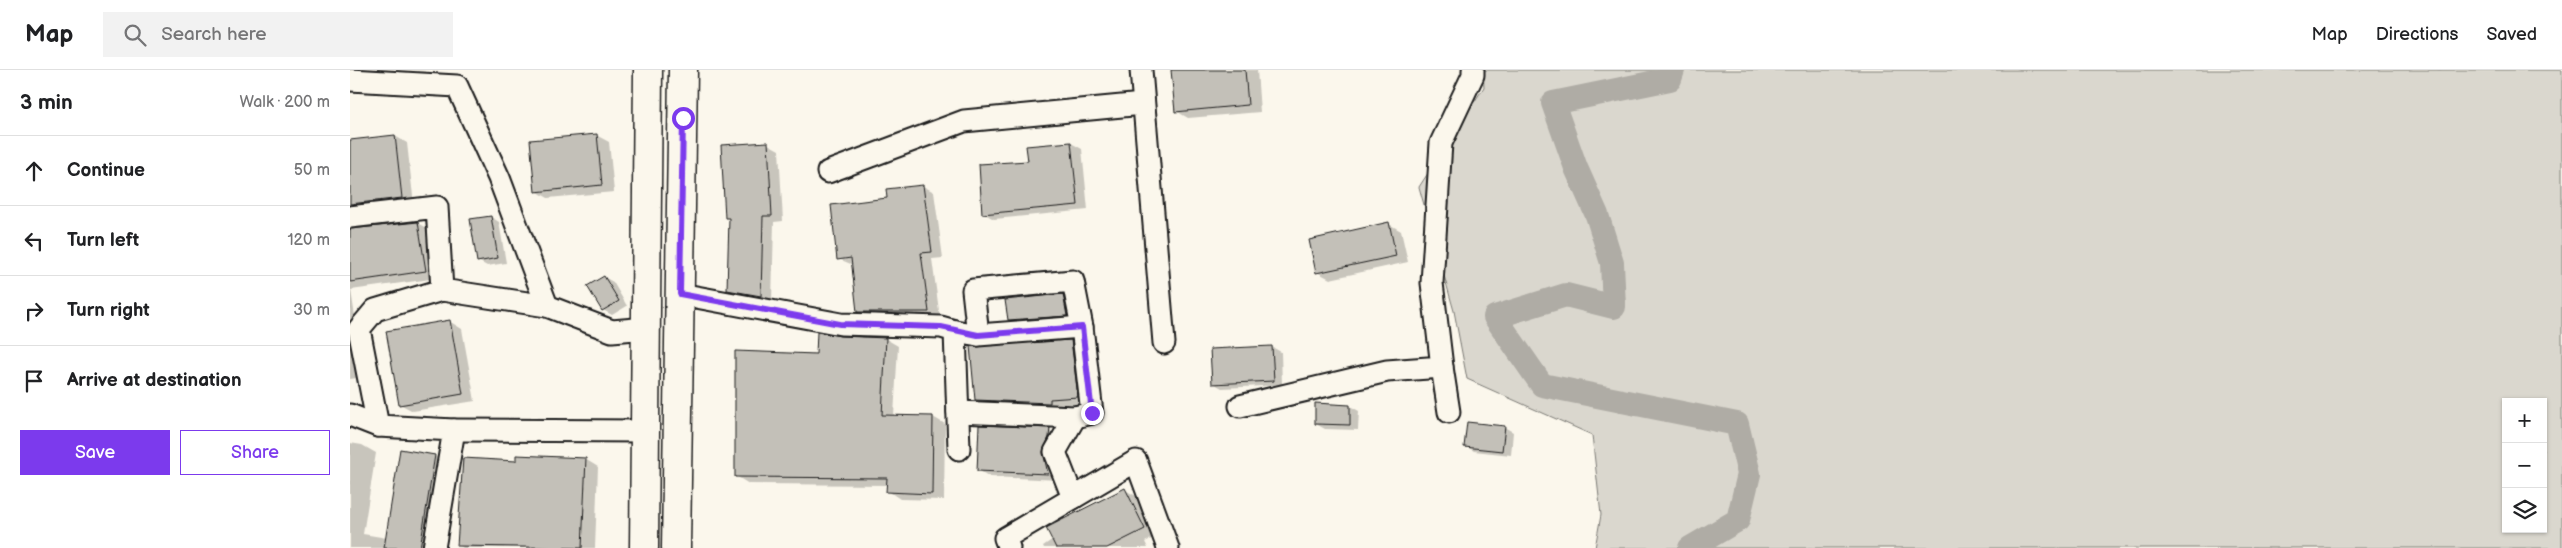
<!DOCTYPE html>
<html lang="en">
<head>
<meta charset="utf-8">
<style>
	body { margin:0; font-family:"Balsamiq Sans",sans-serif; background:#f2f2f2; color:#202124 }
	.controls { position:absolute; right:15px; bottom:15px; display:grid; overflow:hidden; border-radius:0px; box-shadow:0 1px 4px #0004 }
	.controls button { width:45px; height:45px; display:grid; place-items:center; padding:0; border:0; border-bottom:1px solid #e0e0e0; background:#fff; color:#202124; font:25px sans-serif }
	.stop { position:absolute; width:15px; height:15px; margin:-11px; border:4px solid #7c3aed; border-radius:50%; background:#fff }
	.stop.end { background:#7c3aed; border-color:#fff; box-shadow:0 1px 5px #0008 }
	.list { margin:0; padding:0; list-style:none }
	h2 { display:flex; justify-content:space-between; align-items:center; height:65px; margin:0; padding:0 20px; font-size:21px }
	h2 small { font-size:16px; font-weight:400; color:#757577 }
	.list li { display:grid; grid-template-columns:32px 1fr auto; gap:15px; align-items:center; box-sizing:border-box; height:70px; padding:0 20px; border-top:1px solid #e0e0e0 }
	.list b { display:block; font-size:19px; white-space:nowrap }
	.list em { font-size:16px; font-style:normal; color:#757577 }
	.actions { display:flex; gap:10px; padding:15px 20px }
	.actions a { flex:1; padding:11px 0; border:1px solid #7c3aed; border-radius:0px; text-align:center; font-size:18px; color:#7c3aed }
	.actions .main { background:#7c3aed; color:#fff }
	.icon { flex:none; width:28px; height:28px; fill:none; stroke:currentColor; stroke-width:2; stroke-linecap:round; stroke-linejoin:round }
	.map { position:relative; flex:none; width:2212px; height:478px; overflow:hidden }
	header { display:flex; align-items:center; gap:30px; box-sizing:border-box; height:70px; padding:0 25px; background:#fff; border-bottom:1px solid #e0e0e0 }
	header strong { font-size:24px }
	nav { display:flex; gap:28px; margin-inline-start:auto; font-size:18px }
	.search { width:350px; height:45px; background:#f2f2f2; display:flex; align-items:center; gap:12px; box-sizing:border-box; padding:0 18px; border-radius:0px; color:#757577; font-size:19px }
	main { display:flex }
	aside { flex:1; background:#fff }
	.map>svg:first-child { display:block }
</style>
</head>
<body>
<header>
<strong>Map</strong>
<div class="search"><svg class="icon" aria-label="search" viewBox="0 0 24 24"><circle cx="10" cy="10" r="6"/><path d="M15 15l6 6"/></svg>Search here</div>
<nav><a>Map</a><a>Directions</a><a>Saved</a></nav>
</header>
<main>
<aside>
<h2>3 min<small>Walk · 200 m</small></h2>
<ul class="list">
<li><svg class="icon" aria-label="ahead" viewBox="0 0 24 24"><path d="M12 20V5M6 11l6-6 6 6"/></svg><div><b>Continue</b></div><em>50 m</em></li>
<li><svg class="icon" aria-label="left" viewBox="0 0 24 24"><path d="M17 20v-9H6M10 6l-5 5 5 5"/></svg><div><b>Turn left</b></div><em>120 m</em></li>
<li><svg class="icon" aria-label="right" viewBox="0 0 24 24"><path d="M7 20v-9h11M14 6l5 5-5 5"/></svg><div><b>Turn right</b></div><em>30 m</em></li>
<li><svg class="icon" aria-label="arrive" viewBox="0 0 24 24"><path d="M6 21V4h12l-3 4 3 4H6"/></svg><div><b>Arrive at destination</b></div></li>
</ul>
<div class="actions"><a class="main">Save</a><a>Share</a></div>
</aside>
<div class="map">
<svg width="2212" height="478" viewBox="0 0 2212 478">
	<rect width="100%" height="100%" fill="#fbf7ec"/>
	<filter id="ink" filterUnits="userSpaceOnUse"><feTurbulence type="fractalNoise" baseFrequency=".02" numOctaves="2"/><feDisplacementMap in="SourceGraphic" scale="10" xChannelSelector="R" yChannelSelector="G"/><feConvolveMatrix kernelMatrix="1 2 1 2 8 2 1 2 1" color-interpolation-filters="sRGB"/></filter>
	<g filter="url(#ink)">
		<!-- green -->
		<path fill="#dad7ce" stroke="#7b7a75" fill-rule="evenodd" d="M1133 0H2212V478H1245L1251 445 1242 365 1117 309 1104 241 1069 117 1134 17ZM2156 332H2193V459H2156Z"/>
		<!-- shadow -->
		<g fill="#0003">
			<path d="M822 0H907L910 42 838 48 826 41Z"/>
			<path d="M246 65 259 72 264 122 198 128 186 121Z"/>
			<path d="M45 66 57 73 64 135 0 155V71Z"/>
			<path d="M721 73 732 79 738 140 644 149 633 143 679 92Z"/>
			<path d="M418 74 429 80 433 151 424 152 422 232 390 226 378 219 380 149 376 147 373 76Z"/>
			<path d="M573 116 584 122 593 188 582 189 590 248H520L509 241 503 195 489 189 538 129Z"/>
			<path d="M141 147 149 152 156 193 137 196 128 191Z"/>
			<path d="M68 153 81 160 88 208 1 220 14 307 0 309V157L1 161Z"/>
			<path d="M1039 154 1051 161 1058 192 980 209 967 202Z"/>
			<path d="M254 207 263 212 277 236 262 245 253 240 238 217Z"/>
			<path d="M713 226 721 231 725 250 668 254 659 249Z"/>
			<path d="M99 251 112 259 125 331 63 341 50 334Z"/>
			<path d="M490 268 536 269 548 276 544 346 583 347 595 354 594 430 550 429 538 421V415L399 414 386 406 467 286Z"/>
			<path d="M721 272 733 279 740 334 638 337 626 329Z"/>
			<path d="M922 277 931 282 932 315 872 318 863 313Z"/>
			<path d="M1000 336 1009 341 1008 360 975 359 966 354Z"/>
			<path d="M1154 357 1163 362 1161 385 1124 381 1116 376Z"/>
			<path d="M699 360 712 367 710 410 640 407 628 400Z"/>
			<path d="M0 373 12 375 26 383 13 464 37 468 51 380 85 386 99 394 86 478H0Z"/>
			<path d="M235 389 248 397 245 478H113L109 475 167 393Z"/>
			<path d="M775 420 788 427 807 466 795 472 798 478H694L693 476Z"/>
		</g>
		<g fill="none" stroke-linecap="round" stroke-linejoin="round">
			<!-- canal -->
			<path stroke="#afaca5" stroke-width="24" d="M1323 0 1320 9 1203 33 1226 98 1247 145 1262 193 1264 237 1216 225 1145 247 1192 315 1387 354 1399 404 1388 450 1340 478"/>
		</g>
		<!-- building -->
		<g fill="#c3c0b8" stroke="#1c1c1c">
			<path d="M821 0H895L898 35 825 42Z"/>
			<path d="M247 64 252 115 185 122 180 70Z"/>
			<path d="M45 65 52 128 0 134V70Z"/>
			<path d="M418 72 422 146H413L411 226 377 220 379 148H375L371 75Z"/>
			<path d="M721 72 728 135 632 144 629 94 678 91 676 76Z"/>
			<path d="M573 115 582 182 571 183 579 242H507L501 188 487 190 481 135 537 128 536 119Z"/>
			<path d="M141 146 148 188 127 192 120 149Z"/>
			<path d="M68 152 76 201 0 212V159Z"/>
			<path d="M1039 152 1046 186 966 203 959 170Z"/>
			<path d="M254 206 269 231 252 241 237 216Z"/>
			<path d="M713 224 717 246 658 250 655 230Z"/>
			<path d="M100 250 113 324 49 335 36 261Z"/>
			<path d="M467 262 491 266 536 268 532 345 583 346 582 424 536 422 537 408 385 407V281L466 284Z"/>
			<path d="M721 270 728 327 700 329V333L625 330 620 276Z"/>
			<path d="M922 276 924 311 862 314 860 279Z"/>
			<path d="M965 333 1000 335V355L965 354Z"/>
			<path d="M1117 352 1155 356 1152 381 1114 377Z"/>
			<path d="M629 355 700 358 699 367 693 382 698 404 627 401Z"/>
			<path d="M50 379 85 385 70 478H34Z"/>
			<path d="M166 385 236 388 232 478 107 476 113 388 166 391Z"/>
			<path d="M775 418 795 459 757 478H706L696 458Z"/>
		</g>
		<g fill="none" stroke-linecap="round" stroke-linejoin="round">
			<!-- street casing -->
			<g stroke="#1c1c1c" stroke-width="25">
				<g id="street">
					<path d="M791 0 814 273"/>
					<path d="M0 10 107 16 149 108 197 236 262 261 297 258"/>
					<path d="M478 102 614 51 793 34"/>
					<path d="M0 147 87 137 92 220 197 236"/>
					<path d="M330 224 491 254 591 257 605 261 609 379"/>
					<path d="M605 261 628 265 623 220 723 211 732 257 742 343 725 347 608 342"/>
					<path d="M628 265 732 257"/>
					<path d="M1092 297 1099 342"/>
					<path d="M890 336 1037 301 1092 297 1082 213 1091 73 1123 5V0"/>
					<path d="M0 345 28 356"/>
					<path d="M104 360 296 361"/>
					<path d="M723 428 705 382 725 347"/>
					<path d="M84 478 104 360 28 356 9 259 25 240 92 220"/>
					<path d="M659 478 655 468 786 391 818 478"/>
				</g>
			</g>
			<!-- secondary casing -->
			<g stroke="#1c1c1c" stroke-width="31">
				<g id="secondary">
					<path d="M294 478 298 0"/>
					<path d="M326 478 333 0"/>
				</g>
			</g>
			<!-- street -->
			<use href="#street" stroke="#fbf7ec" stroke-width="21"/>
			<!-- secondary -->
			<use href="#secondary" stroke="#fbf7ec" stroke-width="28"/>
		</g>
	</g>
	<g fill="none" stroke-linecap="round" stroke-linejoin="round" filter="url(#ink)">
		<!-- route -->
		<path stroke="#7c3aed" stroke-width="6" d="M333 48 330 224 490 254 591 257 628 265 732 257 742 343"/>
	</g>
</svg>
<div class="controls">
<button>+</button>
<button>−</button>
<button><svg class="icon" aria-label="layers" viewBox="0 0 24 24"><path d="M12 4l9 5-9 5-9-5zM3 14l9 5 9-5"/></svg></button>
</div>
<div class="stop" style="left:333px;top:48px"></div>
<div class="stop end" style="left:742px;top:343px"></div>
</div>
</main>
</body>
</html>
